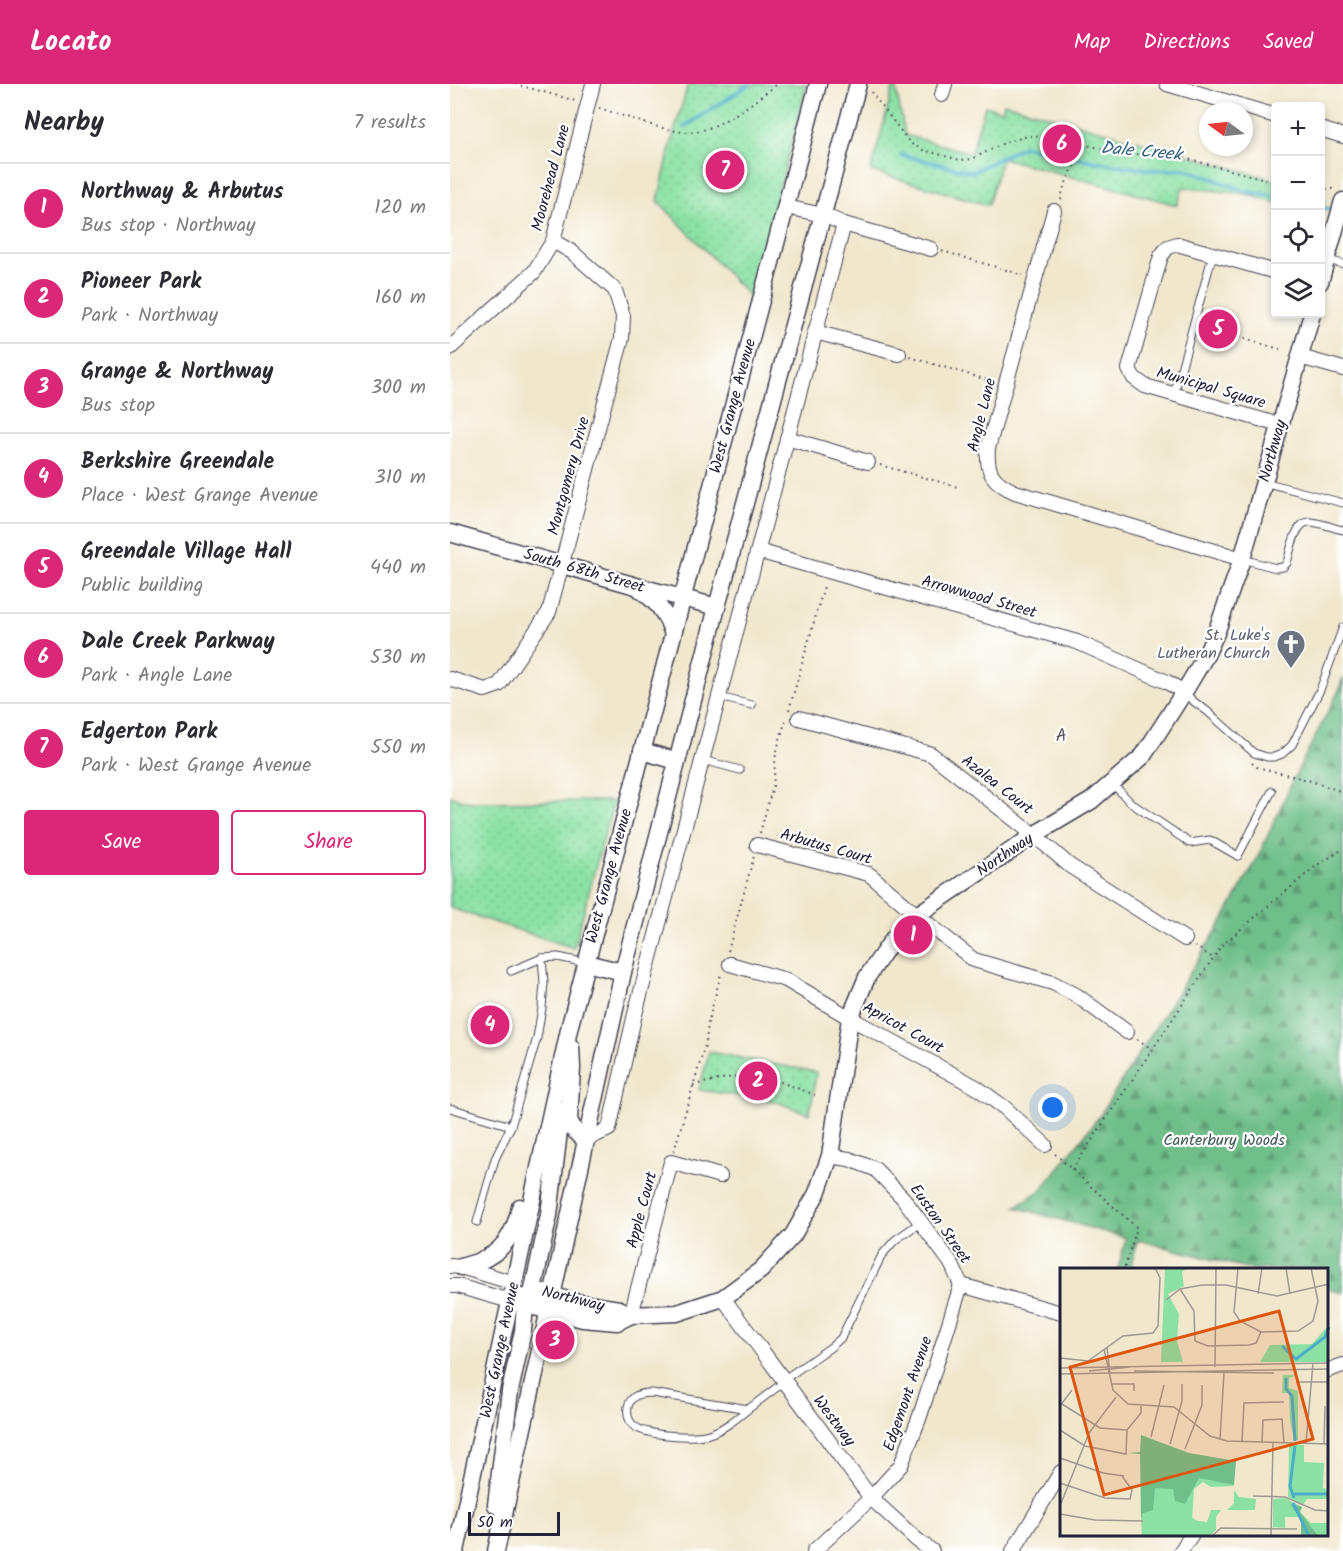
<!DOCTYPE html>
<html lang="en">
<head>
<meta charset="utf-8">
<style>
	body { margin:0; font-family:Kalam,sans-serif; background:#f7f7f7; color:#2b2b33 }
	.controls { position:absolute; right:18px; top:18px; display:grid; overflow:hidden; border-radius:6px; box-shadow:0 3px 9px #0003 }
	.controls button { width:54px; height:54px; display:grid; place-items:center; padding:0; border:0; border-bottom:2px solid #e1e1e2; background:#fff; color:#2b2b33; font:30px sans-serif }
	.compass { position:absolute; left:749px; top:18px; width:54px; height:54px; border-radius:50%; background:#fff; box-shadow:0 3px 9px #0003; rotate:285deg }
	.scale { position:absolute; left:18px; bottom:15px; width:92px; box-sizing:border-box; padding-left:6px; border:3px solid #22223b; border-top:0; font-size:16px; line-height:21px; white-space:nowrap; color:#22223b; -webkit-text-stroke:4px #fff; paint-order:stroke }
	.you { position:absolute; left:603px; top:1024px; width:21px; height:21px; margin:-15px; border:4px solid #fff; border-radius:50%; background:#1a73e8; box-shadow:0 0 0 9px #1a73e833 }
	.badge { display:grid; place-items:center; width:39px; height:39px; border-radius:50%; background:#db2777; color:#fff; font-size:20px; font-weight:700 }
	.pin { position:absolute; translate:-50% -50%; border:3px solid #fff; box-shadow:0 2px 6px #0006 }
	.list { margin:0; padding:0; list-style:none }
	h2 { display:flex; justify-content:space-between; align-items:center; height:78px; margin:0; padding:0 24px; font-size:26px }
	h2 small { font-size:20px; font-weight:400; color:#7c7c81 }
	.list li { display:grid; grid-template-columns:39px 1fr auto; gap:18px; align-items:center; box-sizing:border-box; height:90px; padding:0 24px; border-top:2px solid #e1e1e2 }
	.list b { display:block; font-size:22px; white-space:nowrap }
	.list p { margin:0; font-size:20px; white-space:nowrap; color:#7c7c81 }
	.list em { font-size:20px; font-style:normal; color:#7c7c81 }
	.actions { display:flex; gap:12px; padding:18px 24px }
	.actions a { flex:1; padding:14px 0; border:2px solid #db2777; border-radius:6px; text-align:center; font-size:21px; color:#db2777 }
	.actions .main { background:#db2777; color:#fff }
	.icon { flex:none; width:33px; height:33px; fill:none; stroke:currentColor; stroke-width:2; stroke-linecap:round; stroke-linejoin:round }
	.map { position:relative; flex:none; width:893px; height:1467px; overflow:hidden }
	header { display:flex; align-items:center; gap:36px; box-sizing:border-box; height:84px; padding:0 30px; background:#db2777; color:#fff }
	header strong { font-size:28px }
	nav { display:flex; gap:33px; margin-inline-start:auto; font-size:21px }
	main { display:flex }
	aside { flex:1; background:#fff }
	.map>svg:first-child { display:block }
</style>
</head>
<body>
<header>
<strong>Locato</strong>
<nav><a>Map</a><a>Directions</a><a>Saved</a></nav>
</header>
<main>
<aside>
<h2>Nearby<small>7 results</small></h2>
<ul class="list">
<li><span class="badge">1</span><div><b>Northway &amp; Arbutus</b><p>Bus stop · Northway</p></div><em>120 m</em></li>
<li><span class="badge">2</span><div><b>Pioneer Park</b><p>Park · Northway</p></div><em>160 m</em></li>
<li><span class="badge">3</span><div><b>Grange &amp; Northway</b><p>Bus stop</p></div><em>300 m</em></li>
<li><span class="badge">4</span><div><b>Berkshire Greendale</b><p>Place · West Grange Avenue</p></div><em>310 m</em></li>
<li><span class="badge">5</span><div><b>Greendale Village Hall</b><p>Public building</p></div><em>440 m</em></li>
<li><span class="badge">6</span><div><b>Dale Creek Parkway</b><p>Park · Angle Lane</p></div><em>530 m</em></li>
<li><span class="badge">7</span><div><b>Edgerton Park</b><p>Park · West Grange Avenue</p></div><em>550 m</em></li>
</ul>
<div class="actions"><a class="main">Save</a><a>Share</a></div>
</aside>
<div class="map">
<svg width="893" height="1467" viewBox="0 0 893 1467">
	<defs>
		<pattern id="green-dots" width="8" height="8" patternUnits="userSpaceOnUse" patternTransform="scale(1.5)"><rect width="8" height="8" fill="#8be1a4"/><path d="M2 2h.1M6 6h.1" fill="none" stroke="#78c18e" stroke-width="1.8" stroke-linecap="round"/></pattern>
		<pattern id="forest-firs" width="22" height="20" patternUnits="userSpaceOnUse" patternTransform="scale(1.5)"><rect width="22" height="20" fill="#70bf8a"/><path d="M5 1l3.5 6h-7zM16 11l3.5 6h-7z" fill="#5c9b72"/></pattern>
	</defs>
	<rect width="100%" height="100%" fill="#fff"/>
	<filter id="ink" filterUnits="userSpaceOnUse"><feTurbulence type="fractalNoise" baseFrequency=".0167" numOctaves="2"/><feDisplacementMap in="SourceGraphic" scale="12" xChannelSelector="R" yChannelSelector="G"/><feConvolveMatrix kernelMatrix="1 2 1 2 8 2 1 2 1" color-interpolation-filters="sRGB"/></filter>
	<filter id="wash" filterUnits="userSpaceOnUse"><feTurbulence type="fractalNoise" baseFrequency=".008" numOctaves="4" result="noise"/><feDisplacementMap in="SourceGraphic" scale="24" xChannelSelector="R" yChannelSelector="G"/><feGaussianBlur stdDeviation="1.35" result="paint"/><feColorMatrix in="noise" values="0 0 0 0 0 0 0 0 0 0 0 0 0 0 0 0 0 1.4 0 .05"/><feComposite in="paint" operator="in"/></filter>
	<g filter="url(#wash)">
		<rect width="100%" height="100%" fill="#f0e7cd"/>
		<!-- green -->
		<g fill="url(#green-dots)" stroke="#568270" stroke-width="1.5">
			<path d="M238 0H357L301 214 208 117 222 55Z"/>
			<path d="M444 0H445L455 51 521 69 535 22 552 27 554 19 825 96V119L796 110 733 103 727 121 552 74 538 121 421 87Z"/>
			<path d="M0 712 19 718 165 717 157 741 124 864 0 824Z"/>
			<path d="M259 968 366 988 363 1013 359 1030 324 1017 249 1006Z"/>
		</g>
		<!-- forest -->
		<path fill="url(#forest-firs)" stroke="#497062" stroke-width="1.5" d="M893 593V1209L877 1204 876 1185H800L688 1156 680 1185H668L676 1154 565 1123 591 1106 649 1033 772 838 807 775 844 694 890 604Z"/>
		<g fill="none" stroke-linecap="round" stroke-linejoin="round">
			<!-- stream -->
			<g stroke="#4badca" stroke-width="4">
				<path d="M234 43 300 0"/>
				<path d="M451 71 522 88 574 62 647 78 702 86 736 85 795 107 826 113"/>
				<path d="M870 123 884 126"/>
			</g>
		</g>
	</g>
	<g filter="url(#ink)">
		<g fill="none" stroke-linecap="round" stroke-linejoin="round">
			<!-- service casing -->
			<g stroke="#414051" stroke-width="9">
				<g id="service">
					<path d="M878 176 893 180"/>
					<path d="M724 310 763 170"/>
					<path d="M814 398 893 419"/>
					<path d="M792 475 826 484 833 483 837 479C840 468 845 438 859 438 870 438 883 444 893 446"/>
					<path d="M734 608 743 617 757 627 804 669 817 673H824L832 670 842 661 870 606 893 543"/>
					<path d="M269 613 302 621"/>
					<path d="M253 676 290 686"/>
					<path d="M662 699 681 719 740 759 760 756 788 772 822 707"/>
					<path d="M61 887 92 874"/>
					<path d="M0 1024 61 1042"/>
					<path d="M27 1138 45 1075 61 1042 87 954 92 924 94 899 92 874 108 873 136 879"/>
					<path d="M333 1296 381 1263 391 1254 432 1171 445 1156 471 1138"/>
					<path d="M298 1325 202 1309C196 1309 189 1309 184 1313 175 1320 176 1335 184 1342 197 1352 247 1355 262 1349 275 1344 286 1335 297 1326 309 1317 322 1307 334 1298"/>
				</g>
			</g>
			<!-- minor casing -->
			<g stroke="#414051" stroke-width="16">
				<g id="minor">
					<path d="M717 0 826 32"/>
					<path d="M492 11 495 0"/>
					<path d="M870 45 893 52"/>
					<path d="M336 123 373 131 394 140 481 165"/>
					<path d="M604 127 538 364C536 389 543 398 565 408L792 475"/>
					<path d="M826 188 727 160 718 163 711 172 679 285 684 294 695 302 830 341"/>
					<path d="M365 248 449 270"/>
					<path d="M0 264 84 188 103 157 143 0"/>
					<path d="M850 273 893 285"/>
					<path d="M337 354 418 378"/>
					<path d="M308 467 627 558 717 598 734 608"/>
					<path d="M0 595 35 606 49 601 99 528 172 254 173 232 165 206 122 168 103 157"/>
					<path d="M349 634 481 670 584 751 620 782 735 855"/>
					<path d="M307 761 419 790 467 831 524 876 603 899 626 911 677 948"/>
					<path d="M280 880 336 896 400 934 526 1003 555 1024 595 1061"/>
					<path d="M135 1056 159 1045 184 934 394 140"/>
					<path d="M380 1072 399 1075 425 1085 453 1114 501 1179 511 1201 611 1229"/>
					<path d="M0 1182 11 1183 64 1199"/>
					<path d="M0 1202H7L60 1217"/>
					<path d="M273 1214 421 1414 467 1456 482 1467"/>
					<path d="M181 1231 221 1078 270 1092"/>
					<path d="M876 1287 893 1281"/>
					<path d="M364 1467 421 1414 451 1381 470 1332 511 1201"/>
					<path d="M563 1467 611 1388"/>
					<path d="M731 1467 742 1450"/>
				</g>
			</g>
			<!-- tertiary casing -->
			<g stroke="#414051" stroke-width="19">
				<g id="tertiary">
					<path d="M870 198 893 117"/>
					<path d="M0 449 186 502 267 523"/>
					<path d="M191 506C208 519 216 529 223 550"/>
					<path d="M192 667 227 677"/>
					<path d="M136 879 173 888"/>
					<path d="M121 963 122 984 119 1036 124 1046 135 1056"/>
					<path d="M11 1183C20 1180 30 1178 38 1173 57 1163 66 1143 70 1123"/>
					<path d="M92 1208 124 1218 169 1225 181 1231"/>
					<path d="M60 1217 133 1235 167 1238 181 1231 227 1229 273 1214 311 1186 343 1151 367 1109 380 1072 400 934 417 893 443 855 467 831 584 751 641 717 693 672 734 608 756 571 766 549 792 475 862 230"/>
					<path d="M98 1227 86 1215 83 1205 99 1131 110 1039 109 1026"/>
					<path d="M46 1421 60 1307 73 1247 75 1221 73 1213"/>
					<path d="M6 1467 120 941 368 0"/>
					<path d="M46 1467 173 888 267 523 408 0"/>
				</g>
			</g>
			<!-- path -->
			<g stroke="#414051" stroke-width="2" stroke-dasharray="1.5 4.5" stroke-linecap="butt">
				<path d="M65 0 126 17"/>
				<path d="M421 8 460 59 473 66 510 76 522 75 554 59 578 52 601 53 671 69 734 74 826 98"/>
				<path d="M149 24C173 31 219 50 243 48 268 46 307 16 327 0"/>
				<path d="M870 105H883"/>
				<path d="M611 116 613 105 634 61"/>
				<path d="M492 167 573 191"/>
				<path d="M777 250 830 265"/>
				<path d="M460 273 544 298"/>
				<path d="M430 381 508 403"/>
				<path d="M339 626 375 499"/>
				<path d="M802 679 807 683 858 696 893 708"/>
				<path d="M310 749 323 702 326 669 336 635"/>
				<path d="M745 862 763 874"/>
				<path d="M278 867 304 772"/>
				<path d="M687 955 702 965"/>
				<path d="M243 1001 302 989 323 995 365 1011"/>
				<path d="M224 1067 256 958 258 939 271 890"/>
				<path d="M605 1070 687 1144 674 1185"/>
				<path d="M622 1086 772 861 866 782 893 765"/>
			</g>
			<!-- service -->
			<use href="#service" stroke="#fff" stroke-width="7"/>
			<!-- minor -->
			<use href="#minor" stroke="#fff" stroke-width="14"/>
			<!-- tertiary -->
			<use href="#tertiary" stroke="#fff" stroke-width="16"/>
		</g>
	</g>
	<!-- icons -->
	<defs>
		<g id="church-pin" transform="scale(1.5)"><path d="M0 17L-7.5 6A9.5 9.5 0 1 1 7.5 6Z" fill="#6b7280" stroke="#fff"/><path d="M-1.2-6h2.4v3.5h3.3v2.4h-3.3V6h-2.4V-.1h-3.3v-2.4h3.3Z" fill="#fff"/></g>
	</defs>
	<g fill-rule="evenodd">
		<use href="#church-pin" x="841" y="560"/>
	</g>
	<g text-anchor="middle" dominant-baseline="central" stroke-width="4.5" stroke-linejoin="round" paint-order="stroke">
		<!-- street labels -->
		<g font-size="16" fill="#22223b" stroke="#fff">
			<text transform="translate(101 94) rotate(-75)">Moorehead Lane</text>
			<text transform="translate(761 304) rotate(16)">Municipal Square</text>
			<text transform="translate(283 322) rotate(-75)">West Grange Avenue</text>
			<text transform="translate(532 331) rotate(-76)">Angle Lane</text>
			<text transform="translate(823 367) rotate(-74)">Northway</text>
			<text transform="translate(119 392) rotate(-75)">Montgomery Drive</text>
			<text transform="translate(134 487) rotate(16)">South 68th Street</text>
			<text transform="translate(529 513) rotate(16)">Arrowwood Street</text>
			<text transform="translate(547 701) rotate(38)">Azalea Court</text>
			<text transform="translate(376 763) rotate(16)">Arbutus Court</text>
			<text transform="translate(555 771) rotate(-34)">Northway</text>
			<text transform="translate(159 792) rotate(-75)">West Grange Avenue</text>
			<text transform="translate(453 944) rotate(29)">Apricot Court</text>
			<text transform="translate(192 1126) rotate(-75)">Apple Court</text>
			<text transform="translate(490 1140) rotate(55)">Euston Street</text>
			<text transform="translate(123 1215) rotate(14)">Northway</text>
			<text transform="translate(50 1266) rotate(-78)">West Grange Avenue</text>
			<text transform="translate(458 1310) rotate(-71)">Edgemont Avenue</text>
			<text transform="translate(384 1337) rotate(53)">Westway</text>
		</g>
		<!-- worship labels -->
		<g font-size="16" fill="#5b616d" stroke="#fff" text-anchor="end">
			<text x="820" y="551">St. Luke's<tspan x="820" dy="18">Lutheran Church</tspan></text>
		</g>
		<!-- park labels -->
		<g font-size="16" fill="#425b5a" stroke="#fff">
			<text x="774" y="1056">Canterbury Woods</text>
		</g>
		<!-- water labels -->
		<g font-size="18" font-style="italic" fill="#34617b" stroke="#fff">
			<text transform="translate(691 68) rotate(5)">Dale Creek</text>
		</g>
		<!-- neighbourhood labels -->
		<g font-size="18" letter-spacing="1.5" fill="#61575a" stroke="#fff">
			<text x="612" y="652">A</text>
		</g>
	</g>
	<!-- overview -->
	<g transform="translate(610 1184)">
		<rect width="268" height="268" fill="#f0e7cd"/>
		<path d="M105 0H127L122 4 124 18 108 26 119 46 117 73 123 94H101ZM268 58V94H200L210 77 252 76ZM223 107H237L229 110V120L238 123V172H234L230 152 229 125H222ZM229 177H244V194L264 195 263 220 268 221V231H247L243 237 228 229ZM136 203 175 218 151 219 143 214 134 221 132 252 147 254 151 242H161L156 249V262L150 268H82L81 251 91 215ZM174 222 179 229 196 231 195 242H167L174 235ZM225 230 242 239 240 244 251 255H268V268H241V252L238 249H225V260L213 259V231Z" fill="#8be1a4"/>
		<path d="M81 167 129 185 176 193 174 217 139 210 125 236 115 233 113 221 95 220 93 242 83 245 81 251 80 186 68 185 80 184ZM230 236 242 239 240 244 258 268H241V252Z" fill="#70bf8a"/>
		<path d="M123 243 137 253V259L131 258 130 254 128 266 123 265 126 258 117 255Z" fill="#8be1a4"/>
		<path fill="none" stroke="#4badca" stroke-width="3" d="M222 78 236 91 265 69 269 59M226 110V121L232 128 235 173M234 226H269M234 230 230 218 235 178M233 235 249 268"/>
		<path fill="none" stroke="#9e9893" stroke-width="1.5" d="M178 0 174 44 180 53 201 64 238 63 253 53 258 33 251 0M226 0 230 26M120 21 134 43 135 73 148 78 189 77 196 75 201 64M198 26 202 0M106 32 120 21 142 17H166L217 28 269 16M47 79 50 106M44 81 53 122 68 136 114 139 150 168 167 173 269 176M0 90 28 93 63 68 93 65 98 58 100 10 95 0M155 99 156 0M0 100 269 95M50 101 70 99M29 103 48 101M74 103 214 105M0 106 269 101M236 114H268M51 116H74V123M2 136 40 160 67 162M0 138 12 122M0 162 25 178 66 186 67 162 81 145V138M91 169 104 117M160 171 164 105M182 174 184 135 224 134M202 175 203 152 222 151 224 175M246 175 253 95M110 176 122 133V116M264 176 265 138M125 181 142 137V117M0 190 43 205 64 208M0 215 45 230 70 231 72 222 62 208M193 228 225 229 255 242 269 243M0 238 29 165 56 129M0 246 35 252 83 253M152 268 161 260 237 261M211 268 213 175"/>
		<path fill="#de560e" fill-opacity="0.15" stroke="#de560e" stroke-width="3" d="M219 43 253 171 44 227 10 99Z"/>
		<rect width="268" height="268" fill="none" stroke="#22223b" stroke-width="3"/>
	</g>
</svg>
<div class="controls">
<button>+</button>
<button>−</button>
<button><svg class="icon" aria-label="locate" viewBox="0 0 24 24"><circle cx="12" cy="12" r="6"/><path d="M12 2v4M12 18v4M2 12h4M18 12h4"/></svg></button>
<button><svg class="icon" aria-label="layers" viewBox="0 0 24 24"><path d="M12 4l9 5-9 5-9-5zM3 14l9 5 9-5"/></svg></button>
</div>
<svg class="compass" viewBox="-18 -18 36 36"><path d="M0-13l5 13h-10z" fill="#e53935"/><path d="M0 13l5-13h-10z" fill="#7c7c81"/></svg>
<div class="scale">50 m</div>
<div class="you"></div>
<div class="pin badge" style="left:463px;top:851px">1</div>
<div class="pin badge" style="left:308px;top:997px">2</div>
<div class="pin badge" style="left:105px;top:1256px">3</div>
<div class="pin badge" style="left:40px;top:941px">4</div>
<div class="pin badge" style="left:768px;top:245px">5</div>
<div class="pin badge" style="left:612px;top:60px">6</div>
<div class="pin badge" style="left:275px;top:86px">7</div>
</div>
</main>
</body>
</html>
